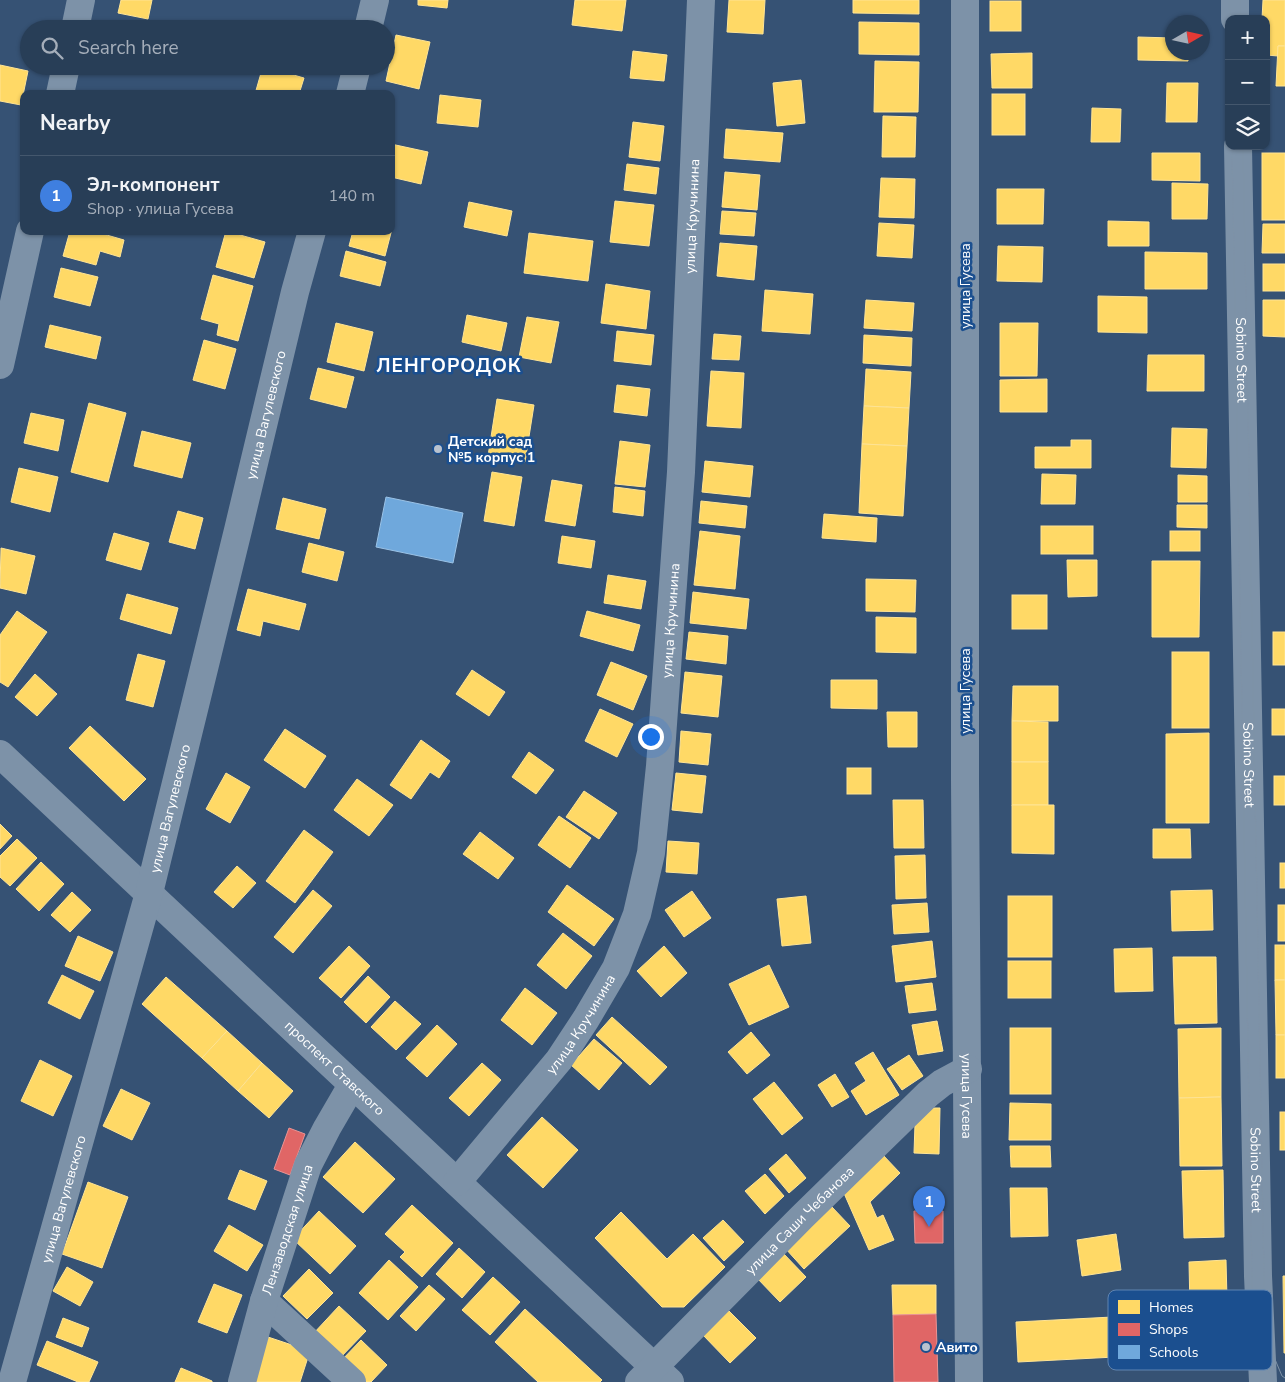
<!DOCTYPE html>
<html lang="en">
<head>
<meta charset="utf-8">
<style>
	body { margin:0; font-family:"Nunito Sans",sans-serif; background:#344961; color:#f1f3f6 }
	.controls { position:absolute; right:15px; top:15px; display:grid; overflow:hidden; border-radius:10px; box-shadow:0 1px 4px #0004 }
	.controls button { width:45px; height:45px; display:grid; place-items:center; padding:0; border:0; border-bottom:1px solid #44576d; background:#283e57; color:#f1f3f6; font:25px sans-serif }
	.compass { position:absolute; left:1165px; top:15px; width:45px; height:45px; border-radius:50%; background:#283e57; box-shadow:0 1px 4px #0004; rotate:81deg }
	.you { position:absolute; left:650px; top:736px; width:18px; height:18px; margin:-12px; border:4px solid #fff; border-radius:50%; background:#1a73e8; box-shadow:0 0 0 8px #1a73e833 }
	.badge { display:grid; place-items:center; width:32px; height:32px; border-radius:50%; background:#b9c2ce; color:#fff; font-size:16px; font-weight:700 }
	.pin { position:absolute; translate:-50% -41px; filter:drop-shadow(0 1px 2px #0008) }
	.pin::after { content:''; position:absolute; top:26px; width:18px; height:15px; background:inherit; clip-path:polygon(0 0,100% 0,50% 100%) }
	.list { margin:0; padding:0; list-style:none }
	h2 { display:flex; justify-content:space-between; align-items:center; height:65px; margin:0; padding:0 20px; font-size:21px }
	h2 small { font-size:16px; font-weight:400; color:#a5aeba }
	.list li { display:grid; grid-template-columns:32px 1fr auto; gap:15px; align-items:center; box-sizing:border-box; height:80px; padding:0 20px; border-top:1px solid #44576d }
	.list b { display:block; font-size:19px; white-space:nowrap }
	.list p { margin:0; font-size:16px; white-space:nowrap; color:#a5aeba }
	.list em { font-size:16px; font-style:normal; color:#a5aeba }
	.icon { flex:none; width:28px; height:28px; fill:none; stroke:currentColor; stroke-width:2; stroke-linecap:round; stroke-linejoin:round }
	.map { position:relative; flex:none; width:1285px; height:1382px; overflow:hidden }
	.search { position:absolute; background:#283e57; box-shadow:0 1px 4px #0004; left:20px; top:20px; width:375px; height:55px; display:flex; align-items:center; gap:12px; box-sizing:border-box; padding:0 18px; border-radius:28px; color:#a5aeba; font-size:19px }
	.panel { position:absolute; background:#283e57; box-shadow:0 1px 4px #0004; left:20px; top:90px; width:375px; height:145px; border-radius:10px }
	.map>svg:first-child { display:block }
</style>
</head>
<body>
<div class="map">
<svg width="1285" height="1382" viewBox="0 0 1285 1382">
	<rect width="100%" height="100%" fill="#365274"/>
	<!-- homes -->
	<g fill="#ffd966" stroke="#ffe494">
		<path d="M121 0H152L148 19 118 13Z"/>
		<path d="M418 0H448L447 8 418 5Z"/>
		<path d="M575 0H626L622 31 572 25Z"/>
		<path d="M729 0H765L763 34 727 32Z"/>
		<path d="M853 0H919V14L853 13Z"/>
		<path d="M1263 0H1285V46H1278V56L1266 55V19H1262Z"/>
		<rect x="990" y="1" width="31" height="30"/>
		<path d="M859 22 919 23V55L859 54Z"/>
		<path d="M396 35 430 42 419 89 386 81Z"/>
		<path d="M1138 37 1172 38V52H1188V61L1138 60Z"/>
		<path d="M1278 46H1285V86H1276Z"/>
		<path d="M633 51 667 55 664 81 630 78Z"/>
		<path d="M1032 53V88H992L991 54Z"/>
		<path d="M875 61 919 62 918 112H874Z"/>
		<path d="M0 65 28 71 21 105 0 101Z"/>
		<path d="M263 66 304 78 299 94H255Z"/>
		<path d="M801 80 805 123 777 126 773 83Z"/>
		<path d="M1167 83H1198L1197 122H1166Z"/>
		<rect x="992" y="94" width="33" height="41"/>
		<path d="M440 95 481 100 478 127 437 123Z"/>
		<path d="M1092 108 1121 109 1120 142H1091Z"/>
		<path d="M883 116 916 117 915 157H882Z"/>
		<path d="M633 122 664 126 660 161 629 157Z"/>
		<path d="M726 129 783 133 780 162 724 158Z"/>
		<path d="M391 144 428 152 421 184 391 177Z"/>
		<path d="M1152 153H1200V181L1152 180Z"/>
		<rect x="1262" y="153" width="23" height="67"/>
		<path d="M627 164 659 168 656 194 624 190Z"/>
		<path d="M725 172 760 175 757 210 722 207Z"/>
		<path d="M881 178 915 179 914 218 879 217Z"/>
		<path d="M1172 183 1208 184 1207 219H1172Z"/>
		<path d="M997 189H1044L1043 224H997Z"/>
		<path d="M615 201 654 205 649 246 610 242Z"/>
		<path d="M469 202 512 211 507 236 464 227Z"/>
		<path d="M722 211 756 213 754 236 720 234Z"/>
		<path d="M1108 221 1149 222V246H1108Z"/>
		<path d="M879 223 914 225 912 258 877 256Z"/>
		<path d="M391 224 393 225 385 256 349 246 353 231H391Z"/>
		<path d="M1263 224H1285V253H1262Z"/>
		<path d="M70 231H93L124 240 120 257 100 251 96 265 63 256Z"/>
		<path d="M226 231 265 242 254 278 216 267Z"/>
		<path d="M529 233 593 241 588 281 524 273Z"/>
		<path d="M720 243 757 246 754 280 717 276Z"/>
		<path d="M998 246 1043 247 1042 282 997 281Z"/>
		<path d="M346 251 386 262 380 286 340 276Z"/>
		<path d="M1145 252 1207 253V289H1145Z"/>
		<rect x="1263" y="264" width="22" height="27"/>
		<path d="M61 268 98 277 90 306 54 297Z"/>
		<path d="M213 275 253 286 238 341 217 335 219 324 201 319Z"/>
		<path d="M606 284 650 291 646 329 601 323Z"/>
		<path d="M765 290 813 294 810 334 762 331Z"/>
		<path d="M1098 296 1147 297V333L1098 332Z"/>
		<path d="M866 300 914 303 912 331 864 328Z"/>
		<path d="M1263 300H1285V337L1263 336Z"/>
		<path d="M467 315 507 323 501 351 462 342Z"/>
		<path d="M527 317 559 322 551 363 519 357Z"/>
		<path d="M336 323 373 332 364 371 327 362Z"/>
		<path d="M1000 323H1038L1037 376H1000Z"/>
		<path d="M50 325 101 337 96 359 45 347Z"/>
		<path d="M617 331 654 335 651 365 614 361Z"/>
		<path d="M714 334 741 336 739 360 712 359Z"/>
		<path d="M864 335 912 338 911 366 863 363Z"/>
		<path d="M204 340 236 349 225 389 193 380Z"/>
		<path d="M1148 355H1204V391H1147Z"/>
		<path d="M318 368 354 377 346 408 310 399Z"/>
		<path d="M866 369 911 372 909 408 864 406Z"/>
		<path d="M711 371 744 373 741 428 707 426Z"/>
		<path d="M1047 379V412H1000V380Z"/>
		<path d="M617 385 650 389 647 416 614 412Z"/>
		<path d="M497 399 534 405 525 462 488 456Z"/>
		<path d="M89 403 126 413 108 482 71 472Z"/>
		<path d="M864 406 909 408 907 446 862 444Z"/>
		<path d="M31 413 64 420 58 451 24 443Z"/>
		<path d="M1172 428 1207 429 1206 468 1171 467Z"/>
		<path d="M142 431 191 443 182 478 134 466Z"/>
		<path d="M1071 440H1091V468H1035V447H1071Z"/>
		<path d="M620 441 650 445 645 487 615 484Z"/>
		<path d="M862 444 907 446 903 516 859 513Z"/>
		<path d="M705 461 753 466 750 497 702 492Z"/>
		<path d="M19 468 58 477 50 512 11 502Z"/>
		<path d="M492 472 522 477 514 526 484 521Z"/>
		<path d="M1042 474 1076 475 1075 504H1041Z"/>
		<path d="M1178 475 1207 476V502H1178Z"/>
		<path d="M552 480 582 485 575 526 545 521Z"/>
		<path d="M615 487 645 491 643 516 613 512Z"/>
		<path d="M283 498 326 509 319 539 276 529Z"/>
		<path d="M701 501 747 506 745 528 699 523Z"/>
		<path d="M1177 505H1207V528L1177 527Z"/>
		<path d="M178 511 203 518 195 549 169 542Z"/>
		<path d="M824 514 877 518 876 542 822 538Z"/>
		<rect x="1041" y="526" width="52" height="28"/>
		<path d="M700 531 740 536 735 589 694 585Z"/>
		<rect x="1170" y="531" width="30" height="20"/>
		<path d="M114 533 149 543 141 570 106 560Z"/>
		<path d="M562 536 595 541 591 568 558 563Z"/>
		<path d="M309 543 344 552 337 581 302 572Z"/>
		<path d="M1 548 35 556 26 594 0 588Z"/>
		<path d="M1067 560H1097V596L1068 597Z"/>
		<path d="M1152 561H1200L1199 637H1152Z"/>
		<path d="M608 575 646 581 641 609 604 603Z"/>
		<path d="M866 579 916 580 915 612 866 611Z"/>
		<path d="M248 589 306 604 299 630 263 621 260 636 237 630Z"/>
		<path d="M693 592 749 599 746 629 690 623Z"/>
		<path d="M127 594 178 608 171 634 120 619Z"/>
		<rect x="1012" y="595" width="35" height="34"/>
		<path d="M17 611 47 632 8 687 0 682V635Z"/>
		<path d="M587 611 640 625 633 651 580 636Z"/>
		<path d="M876 617 916 618V653L876 652Z"/>
		<path d="M689 632 728 636 726 664 686 659Z"/>
		<rect x="1273" y="632" width="12" height="33"/>
		<rect x="1172" y="652" width="37" height="76"/>
		<path d="M138 654 165 661 153 707 126 700Z"/>
		<path d="M611 662 647 676 633 710 597 695Z"/>
		<path d="M472 670 505 692 489 716 456 694Z"/>
		<path d="M685 672 722 676 718 717 681 713Z"/>
		<path d="M35 674 57 694 37 716 15 697Z"/>
		<path d="M831 680H877V709L831 708Z"/>
		<path d="M1013 686H1058V721H1012Z"/>
		<path d="M600 709 633 724 617 757 585 741Z"/>
		<rect x="1272" y="709" width="13" height="26"/>
		<path d="M887 712H917V747H888Z"/>
		<path d="M1012 721 1048 722V762H1012Z"/>
		<path d="M90 726 146 779 124 801 69 748Z"/>
		<path d="M285 729 326 756 305 788 264 760Z"/>
		<path d="M681 731 711 734 708 765 679 762Z"/>
		<path d="M1209 733V823H1166V734Z"/>
		<path d="M421 740 450 761 439 778 430 772 411 799 390 785Z"/>
		<path d="M529 752 554 770 536 794 512 777Z"/>
		<rect x="1012" y="762" width="36" height="43"/>
		<rect x="847" y="768" width="24" height="26"/>
		<path d="M226 773 250 787 230 823 206 809Z"/>
		<path d="M676 773 706 776 702 813 672 810Z"/>
		<rect x="1274" y="776" width="11" height="29"/>
		<path d="M357 779 393 805 369 836 334 810Z"/>
		<path d="M584 791 617 813 599 839 566 817Z"/>
		<path d="M893 800H923L924 848H894Z"/>
		<path d="M1012 805H1054V854L1012 853Z"/>
		<path d="M559 816 591 838 570 868 538 845Z"/>
		<path d="M0 824 12 836 0 849Z"/>
		<path d="M1153 829H1190L1191 858H1153Z"/>
		<path d="M304 830 333 852 295 903 266 881Z"/>
		<path d="M480 832 514 858 498 879 463 854Z"/>
		<path d="M17 839 37 858 10 886 0 877V856Z"/>
		<path d="M668 841 699 843 697 874 666 872Z"/>
		<path d="M925 855 926 898 896 899 895 856Z"/>
		<path d="M41 862 64 884 39 911 16 889Z"/>
		<rect x="1280" y="863" width="5" height="25"/>
		<path d="M237 866 256 883 233 908 214 892Z"/>
		<path d="M567 885 614 919 594 946 548 912Z"/>
		<path d="M313 890 332 906 293 953 274 937Z"/>
		<path d="M1212 890 1213 930 1172 931 1171 891Z"/>
		<path d="M692 891 711 918 684 937 665 910Z"/>
		<path d="M72 892 91 910 70 932 51 915Z"/>
		<path d="M806 896 811 943 782 946 777 899Z"/>
		<rect x="1008" y="896" width="44" height="61"/>
		<path d="M927 903 929 932 894 934 892 905Z"/>
		<rect x="1278" y="905" width="7" height="36"/>
		<path d="M563 933 592 956 566 989 537 965Z"/>
		<path d="M78 936 113 952 100 981 65 966Z"/>
		<path d="M932 941 936 977 896 982 892 946Z"/>
		<rect x="1275" y="945" width="10" height="35"/>
		<path d="M349 946 370 966 341 998 319 978Z"/>
		<path d="M664 946 687 973 661 997 637 971Z"/>
		<path d="M1152 948 1153 991 1115 992 1114 949Z"/>
		<path d="M1173 957H1216L1217 1023 1175 1024Z"/>
		<rect x="1008" y="961" width="43" height="37"/>
		<path d="M769 965 789 1007 749 1025 729 984Z"/>
		<path d="M62 975 94 991 80 1019 48 1003Z"/>
		<path d="M368 976 390 997 366 1023 344 1002Z"/>
		<path d="M166 977 227 1031 202 1058 142 1004Z"/>
		<path d="M1275 980H1285V1035H1276Z"/>
		<path d="M932 983 936 1010 909 1013 905 986Z"/>
		<path d="M525 988 557 1013 532 1045 501 1020Z"/>
		<path d="M395 1001 421 1024 396 1050 371 1027Z"/>
		<path d="M612 1017 667 1067 650 1085 596 1035Z"/>
		<path d="M937 1021 943 1051 918 1055 912 1025Z"/>
		<path d="M437 1025 457 1044 427 1077 406 1058Z"/>
		<rect x="1010" y="1028" width="41" height="66"/>
		<path d="M1221 1028V1097L1179 1098 1178 1029Z"/>
		<path d="M227 1031 262 1063 238 1091 202 1058Z"/>
		<path d="M751 1032 770 1055 747 1074 728 1052Z"/>
		<rect x="1276" y="1035" width="9" height="43"/>
		<path d="M594 1039 622 1063 599 1090 571 1065Z"/>
		<path d="M873 1052 899 1095 866 1115 851 1091 866 1081 855 1063Z"/>
		<path d="M909 1055 923 1076 902 1090 887 1069Z"/>
		<path d="M40 1060 72 1076 53 1116 21 1101Z"/>
		<path d="M262 1063 293 1091 269 1118 238 1091Z"/>
		<path d="M482 1063 501 1080 469 1116 449 1098Z"/>
		<path d="M835 1074 849 1097 832 1107 818 1085Z"/>
		<path d="M774 1082 803 1118 782 1135 753 1099Z"/>
		<path d="M121 1089 150 1103 132 1140 103 1126Z"/>
		<path d="M1221 1097 1222 1166H1180L1179 1098Z"/>
		<path d="M1010 1103 1051 1104V1140H1009Z"/>
		<path d="M932 1108H940L939 1154 914 1153 915 1124Z"/>
		<rect x="1280" y="1112" width="5" height="38"/>
		<path d="M542 1117 578 1150 543 1188 507 1155Z"/>
		<path d="M355 1142 395 1179 363 1213 323 1177Z"/>
		<path d="M1010 1146H1050L1051 1167H1011Z"/>
		<path d="M786 1154 806 1178 789 1193 769 1169Z"/>
		<path d="M882 1154 900 1173 870 1202 877 1218 883 1215 894 1240 869 1250 843 1191Z"/>
		<path d="M240 1170 267 1181 255 1210 228 1199Z"/>
		<path d="M1223 1170 1224 1237 1184 1238 1182 1171Z"/>
		<path d="M765 1174 784 1196 765 1214 745 1191Z"/>
		<path d="M88 1182 128 1197 102 1268 62 1254Z"/>
		<path d="M1010 1188H1047L1048 1236 1011 1237Z"/>
		<path d="M412 1205 453 1243 422 1277 400 1257 405 1252 385 1234Z"/>
		<path d="M831 1206 850 1226 804 1269 785 1248Z"/>
		<path d="M319 1211 356 1246 330 1274 293 1239Z"/>
		<path d="M621 1212 667 1259 693 1234 725 1267 684 1307H662L595 1238Z"/>
		<path d="M723 1220 744 1242 724 1261 703 1238Z"/>
		<path d="M229 1225 263 1245 247 1271 214 1251Z"/>
		<path d="M1116 1234 1121 1270 1082 1276 1077 1240Z"/>
		<path d="M459 1248 485 1272 462 1298 436 1274Z"/>
		<path d="M782 1252 806 1277 780 1302 756 1277Z"/>
		<path d="M389 1260 418 1287 388 1320 359 1293Z"/>
		<path d="M1226 1260 1227 1299 1190 1309 1189 1262Z"/>
		<path d="M67 1267 93 1282 80 1306 53 1291Z"/>
		<path d="M309 1269 333 1293 307 1319 283 1296Z"/>
		<path d="M1283 1276H1285V1353H1284Z"/>
		<path d="M493 1277 520 1302 490 1335 462 1310Z"/>
		<path d="M214 1284 242 1295 227 1333 198 1322Z"/>
		<path d="M429 1285 445 1299 416 1331 400 1316Z"/>
		<path d="M892 1285H936V1314L893 1315Z"/>
		<path d="M339 1306 366 1331 339 1359 313 1334Z"/>
		<path d="M525 1309 602 1380 600 1382H538L495 1342Z"/>
		<path d="M727 1309 756 1338 730 1363 702 1334Z"/>
		<path d="M1151 1315 1154 1355 1018 1362 1016 1322Z"/>
		<path d="M63 1318 89 1328 82 1347 56 1337Z"/>
		<path d="M268 1337 310 1351 300 1382H253Z"/>
		<path d="M361 1340 387 1365 371 1382H363L341 1361Z"/>
		<path d="M47 1341 98 1362 89 1382H78L37 1365Z"/>
		<path d="M181 1368 212 1381V1382H175Z"/>
	</g>
	<!-- shops -->
	<g fill="#e06666" stroke="#e99494">
		<path d="M289 1128 305 1134 290 1175 274 1169Z"/>
		<path d="M914 1211H943V1243H915Z"/>
		<path d="M936 1314 938 1382H894L893 1315Z"/>
	</g>
	<!-- schools -->
	<path fill="#6fa8dc" stroke="#9ac2e6" d="M386 497 463 513 453 563 376 547Z"/>
	<g fill="none" stroke-linecap="round" stroke-linejoin="round">
		<!-- minor -->
		<g stroke="#7d92a8" stroke-width="28">
			<path id="s1" d="M965 0V780L969 1382"/>
			<path d="M1235 0V19"/>
			<path d="M75 29 81 0"/>
			<path d="M368 29 375 0"/>
			<path d="M60 94 66 66"/>
			<path d="M350 94 357 66"/>
			<path id="s2" d="M1238 146 1258 1276 1263 1382"/>
			<path d="M0 365 30 231"/>
			<path id="s3" d="M0 754 670 1382"/>
			<path id="s4" d="M457 1182 559 1060 586 1019 616 968 637 914 651 853 660 766 681 472 701 0"/>
			<path d="M264 1301 352 1382"/>
			<path id="s5" d="M12 1382 149 893 238 530 295 292 312 231"/>
			<path id="s6" d="M242 1382 264 1301 308 1165 327 1128 352 1085"/>
			<path id="s7" d="M639 1382 802 1217 928 1094 942 1083 968 1069"/>
		</g>
		<!-- tram -->
		<g stroke="#7e92a7" stroke-width="1">
			<path d="M1229 0 1230 19"/>
			<path d="M1241 0V19"/>
			<path d="M1232 146 1252 1277 1254 1340 1273 1382"/>
			<path d="M1243 146 1264 1276 1266 1338 1282 1376 1285 1378"/>
		</g>
	</g>
	<!-- markers -->
	<g fill="#b9c2ce" stroke="#1b4f8f" stroke-width="2">
		<circle cx="438" cy="449" r="5"/>
		<circle cx="926" cy="1347" r="5"/>
	</g>
	<g text-anchor="middle" dominant-baseline="central" stroke-width="5" stroke-linejoin="round" paint-order="stroke">
		<!-- street labels -->
		<g font-size="14" fill="#fff" stroke="#1b4f8f">
			<text stroke="none"><textPath href="#s4" startOffset="1026">улица Кручинина</textPath></text>
			<text transform="translate(965 286) rotate(-90)">улица Гусева</text>
			<text stroke="none"><textPath href="#s2" startOffset="214">Sobino Street</textPath></text>
			<text stroke="none"><textPath href="#s5" startOffset="1000">улица Вагулевского</textPath></text>
			<text stroke="none"><textPath href="#s4" startOffset="621">улица Кручинина</textPath></text>
			<text transform="translate(965 691) rotate(-90)">улица Гусева</text>
			<text stroke="none"><textPath href="#s2" startOffset="619">Sobino Street</textPath></text>
			<text stroke="none"><textPath href="#s5" startOffset="595">улица Вагулевского</textPath></text>
			<text stroke="none"><textPath href="#s4" startOffset="201">улица Кручинина</textPath></text>
			<text stroke="none"><textPath href="#s3" startOffset="459">проспект Ставского</textPath></text>
			<text stroke="none"><textPath href="#s1" startOffset="1096">улица Гусева</textPath></text>
			<text stroke="none"><textPath href="#s2" startOffset="1024">Sobino Street</textPath></text>
			<text stroke="none"><textPath href="#s5" startOffset="190">улица Вагулевского</textPath></text>
			<text stroke="none"><textPath href="#s7" startOffset="228">улица Саши Чебанова</textPath></text>
			<text stroke="none"><textPath href="#s6" startOffset="159">Лензаводская улица</textPath></text>
		</g>
		<!-- poi labels -->
		<g font-size="14" font-weight="bold" fill="#fff" stroke="#1b4f8f" text-anchor="start">
			<text x="448" y="441">Детский сад<tspan x="448" dy="16">№5 корпус 1</tspan></text>
			<text x="936" y="1347">Авито</text>
		</g>
		<!-- district labels -->
		<g font-size="19" font-weight="bold" letter-spacing="1" fill="#fff" stroke="#1b4f8f">
			<text x="449" y="366">ЛЕНГОРОДОК</text>
		</g>
	</g>
	<!-- legend -->
	<rect x="1108" y="1290" width="164" height="80" rx="8" fill="#1b4f8f" stroke="#5f84b1" stroke-width="1"/>
	<rect x="1118" y="1300" width="22" height="14" fill="#ffd966"/>
	<rect x="1118" y="1323" width="22" height="13" fill="#e06666"/>
	<rect x="1118" y="1345" width="22" height="14" fill="#6fa8dc"/>
	<g font-size="14" fill="#fff">
		<text x="1149" y="1312">Homes</text>
		<text x="1149" y="1334">Shops</text>
		<text x="1149" y="1357">Schools</text>
	</g>
</svg>
<div class="controls">
<button>+</button>
<button>−</button>
<button><svg class="icon" aria-label="layers" viewBox="0 0 24 24"><path d="M12 4l9 5-9 5-9-5zM3 14l9 5 9-5"/></svg></button>
</div>
<svg class="compass" viewBox="-18 -18 36 36"><path d="M0-13l5 13h-10z" fill="#e53935"/><path d="M0 13l5-13h-10z" fill="#a5aeba"/></svg>
<div class="you"></div>
<div class="pin badge" style="left:929px;top:1227px;background:#3f7fe0">1</div>
<div class="search"><svg class="icon" aria-label="search" viewBox="0 0 24 24"><circle cx="10" cy="10" r="6"/><path d="M15 15l6 6"/></svg>Search here</div>
<section class="panel">
<h2>Nearby<small></small></h2>
<ul class="list">
<li><span class="badge" style="background:#3f7fe0">1</span><div><b>Эл-компонент</b><p>Shop · улица Гусева</p></div><em>140 m</em></li>
</ul>
</section>
</div>
</body>
</html>
